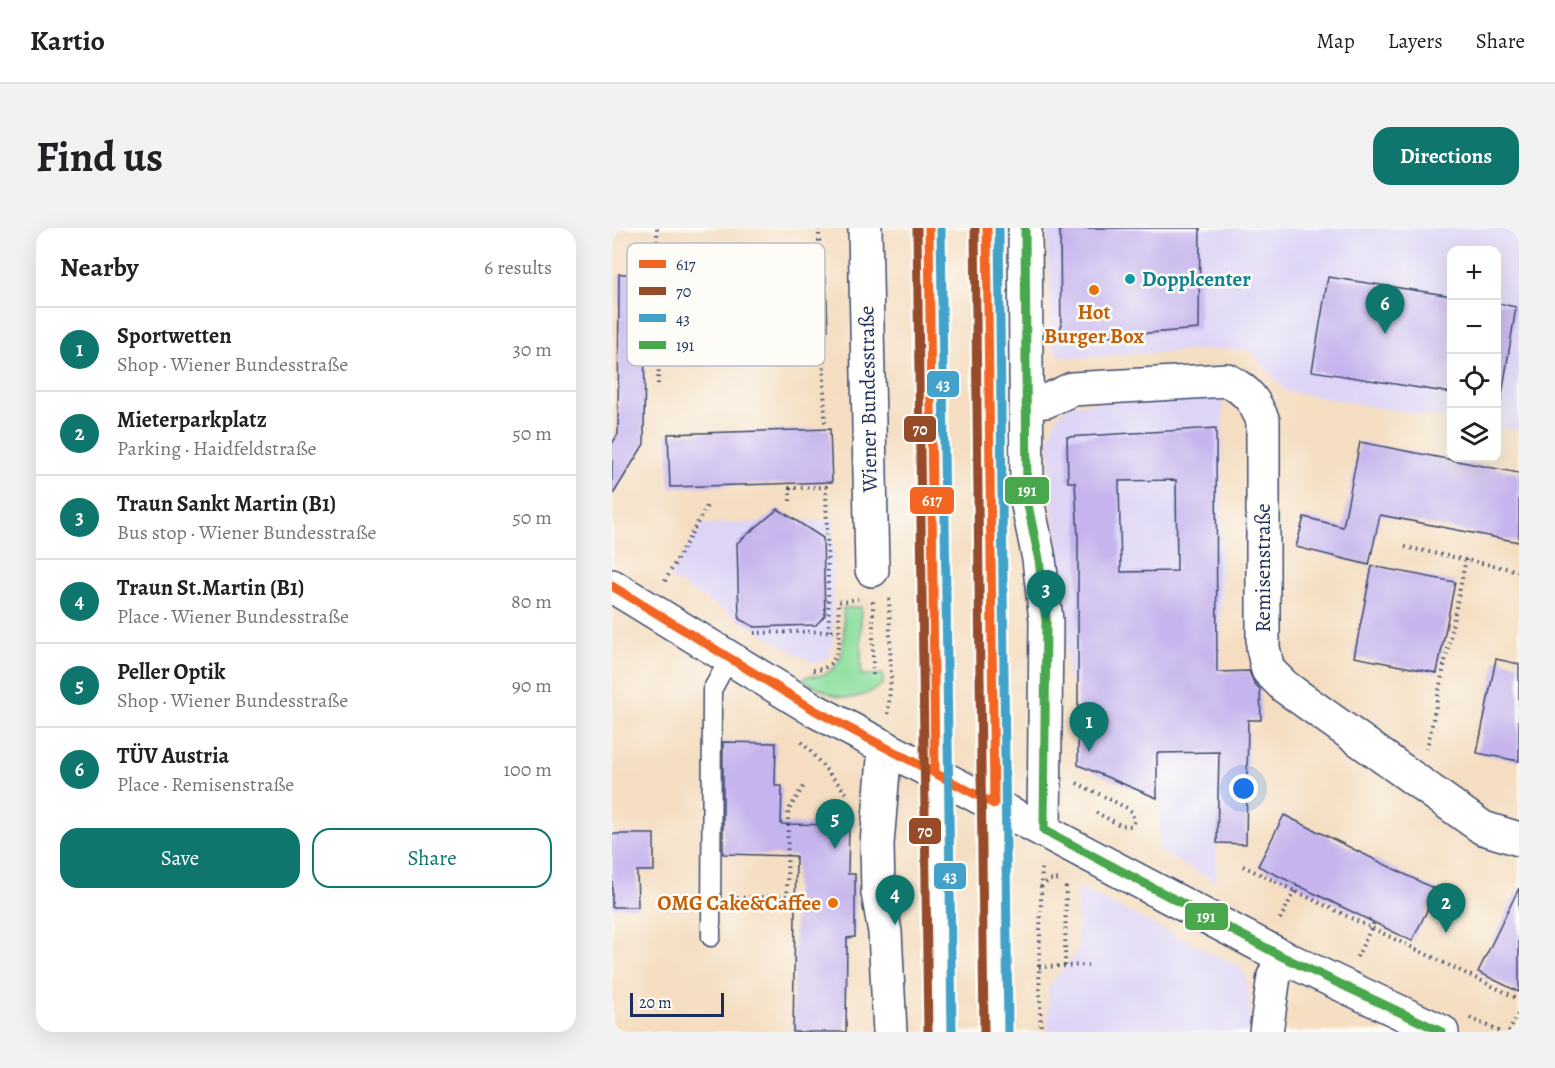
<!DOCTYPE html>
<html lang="en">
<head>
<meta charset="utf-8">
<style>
	body { margin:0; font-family:Alegreya,serif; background:#f2f2f2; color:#202124 }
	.controls { position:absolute; right:18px; top:18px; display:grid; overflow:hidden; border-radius:12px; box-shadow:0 6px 24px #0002 }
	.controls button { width:54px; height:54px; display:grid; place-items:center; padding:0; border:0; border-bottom:2px solid #e0e0e0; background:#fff; color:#202124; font:30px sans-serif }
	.scale { position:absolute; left:18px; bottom:15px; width:94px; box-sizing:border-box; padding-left:6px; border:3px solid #1b2f5e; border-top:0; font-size:16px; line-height:21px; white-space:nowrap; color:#1b2f5e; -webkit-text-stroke:4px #fdfcf7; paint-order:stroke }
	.you { position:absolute; left:632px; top:561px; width:21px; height:21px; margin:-15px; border:4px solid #fff; border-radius:50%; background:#1a73e8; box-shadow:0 0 0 9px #1a73e833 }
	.badge { display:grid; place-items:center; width:39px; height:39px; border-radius:50%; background:#0f766e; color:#fff; font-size:20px; font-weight:700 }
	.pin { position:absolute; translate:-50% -50px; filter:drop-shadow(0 2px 3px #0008) }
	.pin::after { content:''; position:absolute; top:32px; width:21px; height:18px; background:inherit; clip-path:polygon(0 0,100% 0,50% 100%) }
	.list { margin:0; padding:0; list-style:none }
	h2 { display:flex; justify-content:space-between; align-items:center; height:78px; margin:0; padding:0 24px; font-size:26px }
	h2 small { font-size:20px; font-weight:400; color:#757577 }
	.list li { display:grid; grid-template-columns:39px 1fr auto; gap:18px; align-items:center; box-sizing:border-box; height:84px; padding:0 24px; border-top:2px solid #e0e0e0 }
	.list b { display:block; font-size:22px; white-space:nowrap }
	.list p { margin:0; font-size:20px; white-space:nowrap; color:#757577 }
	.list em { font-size:20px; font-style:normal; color:#757577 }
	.actions { display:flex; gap:12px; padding:18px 24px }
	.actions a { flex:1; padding:14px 0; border:2px solid #0f766e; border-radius:18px; text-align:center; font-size:21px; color:#0f766e }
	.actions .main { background:#0f766e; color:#fff }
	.icon { flex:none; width:33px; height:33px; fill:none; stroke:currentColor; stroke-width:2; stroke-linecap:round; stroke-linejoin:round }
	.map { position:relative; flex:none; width:907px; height:804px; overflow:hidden; border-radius:18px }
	header { display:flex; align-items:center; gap:36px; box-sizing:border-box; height:84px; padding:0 30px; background:#fff; border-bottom:2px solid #e0e0e0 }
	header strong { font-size:28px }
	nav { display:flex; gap:33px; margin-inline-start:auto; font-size:21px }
	.intro { display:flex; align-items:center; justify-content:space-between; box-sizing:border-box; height:144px; padding:0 36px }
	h1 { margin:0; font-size:42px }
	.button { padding:15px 27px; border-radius:18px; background:#0f766e; color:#fff; font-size:21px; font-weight:700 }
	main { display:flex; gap:36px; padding:0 36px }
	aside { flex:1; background:#fff; border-radius:18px; box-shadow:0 6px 24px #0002 }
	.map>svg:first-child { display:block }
</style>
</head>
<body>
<header>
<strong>Kartio</strong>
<nav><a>Map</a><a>Layers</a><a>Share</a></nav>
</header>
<div class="intro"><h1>Find us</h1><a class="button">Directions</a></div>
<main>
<aside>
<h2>Nearby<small>6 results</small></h2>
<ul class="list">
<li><span class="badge">1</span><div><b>Sportwetten</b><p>Shop · Wiener Bundesstraße</p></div><em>30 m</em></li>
<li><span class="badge">2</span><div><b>Mieterparkplatz</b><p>Parking · Haidfeldstraße</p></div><em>50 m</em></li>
<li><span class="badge">3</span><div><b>Traun Sankt Martin (B1)</b><p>Bus stop · Wiener Bundesstraße</p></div><em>50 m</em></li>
<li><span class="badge">4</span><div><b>Traun St.Martin (B1)</b><p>Place · Wiener Bundesstraße</p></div><em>80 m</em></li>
<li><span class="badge">5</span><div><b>Peller Optik</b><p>Shop · Wiener Bundesstraße</p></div><em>90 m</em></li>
<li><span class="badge">6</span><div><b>TÜV Austria</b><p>Place · Remisenstraße</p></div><em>100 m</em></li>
</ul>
<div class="actions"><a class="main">Save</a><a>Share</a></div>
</aside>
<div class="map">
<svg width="907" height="804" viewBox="0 0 907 804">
	<rect width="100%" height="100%" fill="#fdfcf7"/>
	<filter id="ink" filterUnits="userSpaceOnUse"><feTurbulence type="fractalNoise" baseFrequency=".0167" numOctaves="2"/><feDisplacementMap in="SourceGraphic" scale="12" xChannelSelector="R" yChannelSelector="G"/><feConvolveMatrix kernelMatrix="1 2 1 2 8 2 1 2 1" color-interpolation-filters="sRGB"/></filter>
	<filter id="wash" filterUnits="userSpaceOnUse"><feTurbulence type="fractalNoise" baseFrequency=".008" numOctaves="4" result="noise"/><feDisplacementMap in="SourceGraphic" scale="24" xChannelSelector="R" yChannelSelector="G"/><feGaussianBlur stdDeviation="1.35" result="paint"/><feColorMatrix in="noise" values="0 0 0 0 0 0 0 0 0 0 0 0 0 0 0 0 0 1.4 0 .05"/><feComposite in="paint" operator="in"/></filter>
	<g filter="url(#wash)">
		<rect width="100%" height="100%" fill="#f4ddc0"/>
		<!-- built -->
		<g fill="#ded5f6">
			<path d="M435 0H907V203L885 199V22H840L839 192 673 163 638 122 606 121 461 130 447 127 440 118Z"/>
			<path d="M611 167 608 498 604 654 546 623 547 572 464 536V453H456L453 360 441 280 437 211 444 190 458 177Z"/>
			<path d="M221 292V417L216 429 209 434 200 435 57 350 90 296Z"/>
			<path d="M465 659 630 740 636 757 639 804H436V760L465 723Z"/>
		</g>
		<!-- green -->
		<path fill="#8ddf9f" stroke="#54877e" stroke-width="1.5" d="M249 379V447L271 446V456C239 480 223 469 192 452L195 448C238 451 232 410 231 380Z"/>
		<g id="blocks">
			<!-- building -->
			<g fill="#c5b4ed" fill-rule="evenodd">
				<path d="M448 0H588L587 101 449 112Z"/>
				<path d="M7 46H34V55L214 49 216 102 33 107 32 216 0 268V216L6 206Z"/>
				<path d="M716 49 840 68V165L700 143Z"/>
				<path d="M885 75 904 79 889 173 885 172Z"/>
				<path d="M604 200 605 444 637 443 642 455 648 461 649 492H636L634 616 605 615 607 524 545 525V570L466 537V309L463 254H456L455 209ZM564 252 565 343 509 344 507 253Z"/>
				<path d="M218 201 220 254 58 259 56 206Z"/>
				<path d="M748 214 907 245V314L768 287 757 337 684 319 692 289 731 299Z"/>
				<path d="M166 281 211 310 213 387 204 397 143 399 127 391 125 315Z"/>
				<path d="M760 338 843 354 825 445 742 429Z"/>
				<path d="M884 431 907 436V533L865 525Z"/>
				<path d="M111 514 164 515 163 558H170L169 596 237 597 236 646H243V709L235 710 234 804H181L184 628 111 626Z"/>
				<path d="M672 587 825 662 800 713 646 638Z"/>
				<path d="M0 606H42V643H25L26 679H0Z"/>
				<path d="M907 660V764L866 744Z"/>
			</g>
		</g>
	</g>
	<g filter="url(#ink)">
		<use href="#blocks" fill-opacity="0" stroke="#3c496d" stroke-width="1.5"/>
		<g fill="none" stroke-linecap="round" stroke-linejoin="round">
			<!-- lane casing -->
			<g stroke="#3c496d" stroke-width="21">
				<path id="lane" d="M99 709 100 462 117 431"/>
			</g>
			<!-- street casing -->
			<g stroke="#3c496d" stroke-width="36">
				<g id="street">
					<path d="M253 0 260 342"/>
					<path d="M413 0 415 272 427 331 434 392 432 602"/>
					<path d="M415 174 434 173 460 161 615 152C636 163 642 172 651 193V420L656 442 673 459 871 600 907 611"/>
					<path d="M273 519 265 616 266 665 273 704 278 804"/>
					<path d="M654 804 662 748 671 729"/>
				</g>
			</g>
			<!-- secondary casing -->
			<g stroke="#3c496d" stroke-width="36">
				<path id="secondary" d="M0 358 204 483 671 729 830 804"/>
			</g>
			<!-- primary casing -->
			<g stroke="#3c496d" stroke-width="36">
				<g id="primary">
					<path d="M317 0 328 804"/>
					<path d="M375 0 384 804"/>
				</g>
			</g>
			<!-- path -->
			<g stroke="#3c496d" stroke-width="4" stroke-dasharray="1.5 4.5" stroke-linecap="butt">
				<path d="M45 0V106L48 111"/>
				<path d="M207 0V31"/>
				<path d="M46 156 48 111 211 107 213 196"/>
				<path d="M178 273V260L214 259 217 403"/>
				<path d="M793 319 907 343"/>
				<path d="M53 353 96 276"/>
				<path d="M142 405 227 403"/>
				<path d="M201 442C235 442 227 396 226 374L246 371"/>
				<path d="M261 447V373"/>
				<path d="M276 486 279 449 277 368"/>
				<path d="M190 514 236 567"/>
				<path d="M815 521 854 331"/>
				<path d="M465 555 515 580 520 584 522 594 519 598 508 597 481 583"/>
				<path d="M631 638 907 771"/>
				<path d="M429 659 437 652 450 651"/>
				<path d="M125 670 175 668 176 583 193 556"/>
				<path d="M668 691 686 657"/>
				<path d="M745 729 762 694"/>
				<path d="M453 738 454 657"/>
				<path d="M427 739 476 737"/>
				<path d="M858 790 888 804"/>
				<path d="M429 804 427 739 430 637"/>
				<path d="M897 804 907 784"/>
			</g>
			<!-- lane -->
			<use href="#lane" stroke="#fff" stroke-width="18"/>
			<!-- street -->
			<use href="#street" stroke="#fff" stroke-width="33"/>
			<!-- secondary -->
			<use href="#secondary" stroke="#fff" stroke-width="33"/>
			<!-- primary -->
			<use href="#primary" stroke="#fff" stroke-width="33"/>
			<!-- bus-1 casing -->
			<g stroke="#fdfcf7" stroke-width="14">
				<g id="bus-1">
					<path d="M317 0 323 545"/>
					<path d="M0 358 204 483 382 576 375 0"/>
				</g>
			</g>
			<!-- bus-2 casing -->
			<g stroke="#fdfcf7" stroke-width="14">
				<g id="bus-2">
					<path d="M305 0 316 804"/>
					<path d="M363 0 372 804"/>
				</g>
			</g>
			<!-- bus-3 casing -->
			<g stroke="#fdfcf7" stroke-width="14">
				<g id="bus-3">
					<path d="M329 0 340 804"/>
					<path d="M387 0 396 804"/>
				</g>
			</g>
			<!-- bus-4 casing -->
			<g stroke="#fdfcf7" stroke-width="14">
				<path id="bus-4" d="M413 0 415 272 427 331 434 392 432 602 671 729 830 804"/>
			</g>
			<!-- bus-1 -->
			<use href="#bus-1" stroke="#f26522" stroke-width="9"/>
			<!-- bus-2 -->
			<use href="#bus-2" stroke="#964c29" stroke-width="9"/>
			<!-- bus-3 -->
			<use href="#bus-3" stroke="#42a2c9" stroke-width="9"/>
			<!-- bus-4 -->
			<use href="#bus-4" stroke="#49a74d" stroke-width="9"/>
		</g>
	</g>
	<!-- markers -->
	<circle fill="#0f9aa8" stroke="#fdfcf7" stroke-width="2" cx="518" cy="51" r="6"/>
	<g fill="#e8710a" stroke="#fdfcf7" stroke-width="2">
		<circle cx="482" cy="62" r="6"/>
		<circle cx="221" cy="675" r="6"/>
	</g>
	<g text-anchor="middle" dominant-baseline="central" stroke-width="5" stroke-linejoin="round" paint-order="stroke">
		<!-- culture labels -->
		<g font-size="21" font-weight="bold" fill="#0d838f" stroke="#fdfcf7" text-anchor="start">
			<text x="530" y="51">Dopplcenter</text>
		</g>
		<!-- food labels -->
		<g font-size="21" font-weight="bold" fill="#c56008" stroke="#fdfcf7">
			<text x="482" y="84">Hot<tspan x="482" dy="24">Burger Box</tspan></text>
			<text x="209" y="675" text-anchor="end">OMG Cake&amp;Caffee</text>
		</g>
		<!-- street labels -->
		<g font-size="21" fill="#1b2f5e" stroke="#fdfcf7">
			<text transform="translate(256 171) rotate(-91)">Wiener Bundesstraße</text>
			<text transform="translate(651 340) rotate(-90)">Remisenstraße</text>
		</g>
	</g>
	<!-- legend -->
	<rect x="15" y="15" width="198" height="123" rx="9" fill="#fdfcf7" stroke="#b9bec9" stroke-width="1.5"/>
	<rect x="27" y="32" width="27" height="8" fill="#f26522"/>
	<rect x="27" y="59" width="27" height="8" fill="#964c29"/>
	<rect x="27" y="86" width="27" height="8" fill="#42a2c9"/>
	<rect x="27" y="113" width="27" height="8" fill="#49a74d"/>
	<g font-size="16" fill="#1b2f5e">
		<text x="64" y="42">617</text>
		<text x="64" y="69">70</text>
		<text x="64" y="96">43</text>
		<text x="64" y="123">191</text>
	</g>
	<g stroke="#fdfcf7" stroke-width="2">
		<rect x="314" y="142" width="34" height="28" rx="6" fill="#42a2c9"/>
		<rect x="291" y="187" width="34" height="28" rx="6" fill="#964c29"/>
		<rect x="392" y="248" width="46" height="29" rx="6" fill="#49a74d"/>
		<rect x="297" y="258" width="46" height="29" rx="6" fill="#f26522"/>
		<rect x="296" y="589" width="34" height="28" rx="6" fill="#964c29"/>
		<rect x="321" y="634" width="34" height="28" rx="6" fill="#42a2c9"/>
		<rect x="572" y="674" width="45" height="29" rx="6" fill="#49a74d"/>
	</g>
	<g font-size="16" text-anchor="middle" font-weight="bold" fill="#fff">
		<text x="331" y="162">43</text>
		<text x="308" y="207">70</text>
		<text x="415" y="268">191</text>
		<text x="320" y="278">617</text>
		<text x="313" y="609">70</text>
		<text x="338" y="654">43</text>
		<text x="594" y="694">191</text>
	</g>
</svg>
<div class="controls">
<button>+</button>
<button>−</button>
<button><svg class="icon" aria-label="locate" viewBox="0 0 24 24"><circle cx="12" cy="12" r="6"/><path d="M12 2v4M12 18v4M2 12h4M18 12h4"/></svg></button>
<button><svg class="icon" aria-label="layers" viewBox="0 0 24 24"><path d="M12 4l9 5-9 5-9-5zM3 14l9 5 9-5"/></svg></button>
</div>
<div class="scale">20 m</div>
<div class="you"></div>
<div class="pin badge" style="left:477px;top:524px">1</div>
<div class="pin badge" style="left:834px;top:705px">2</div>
<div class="pin badge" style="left:434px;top:392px">3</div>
<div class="pin badge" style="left:283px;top:697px">4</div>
<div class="pin badge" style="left:223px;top:621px">5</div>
<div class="pin badge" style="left:773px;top:106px">6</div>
</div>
</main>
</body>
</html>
